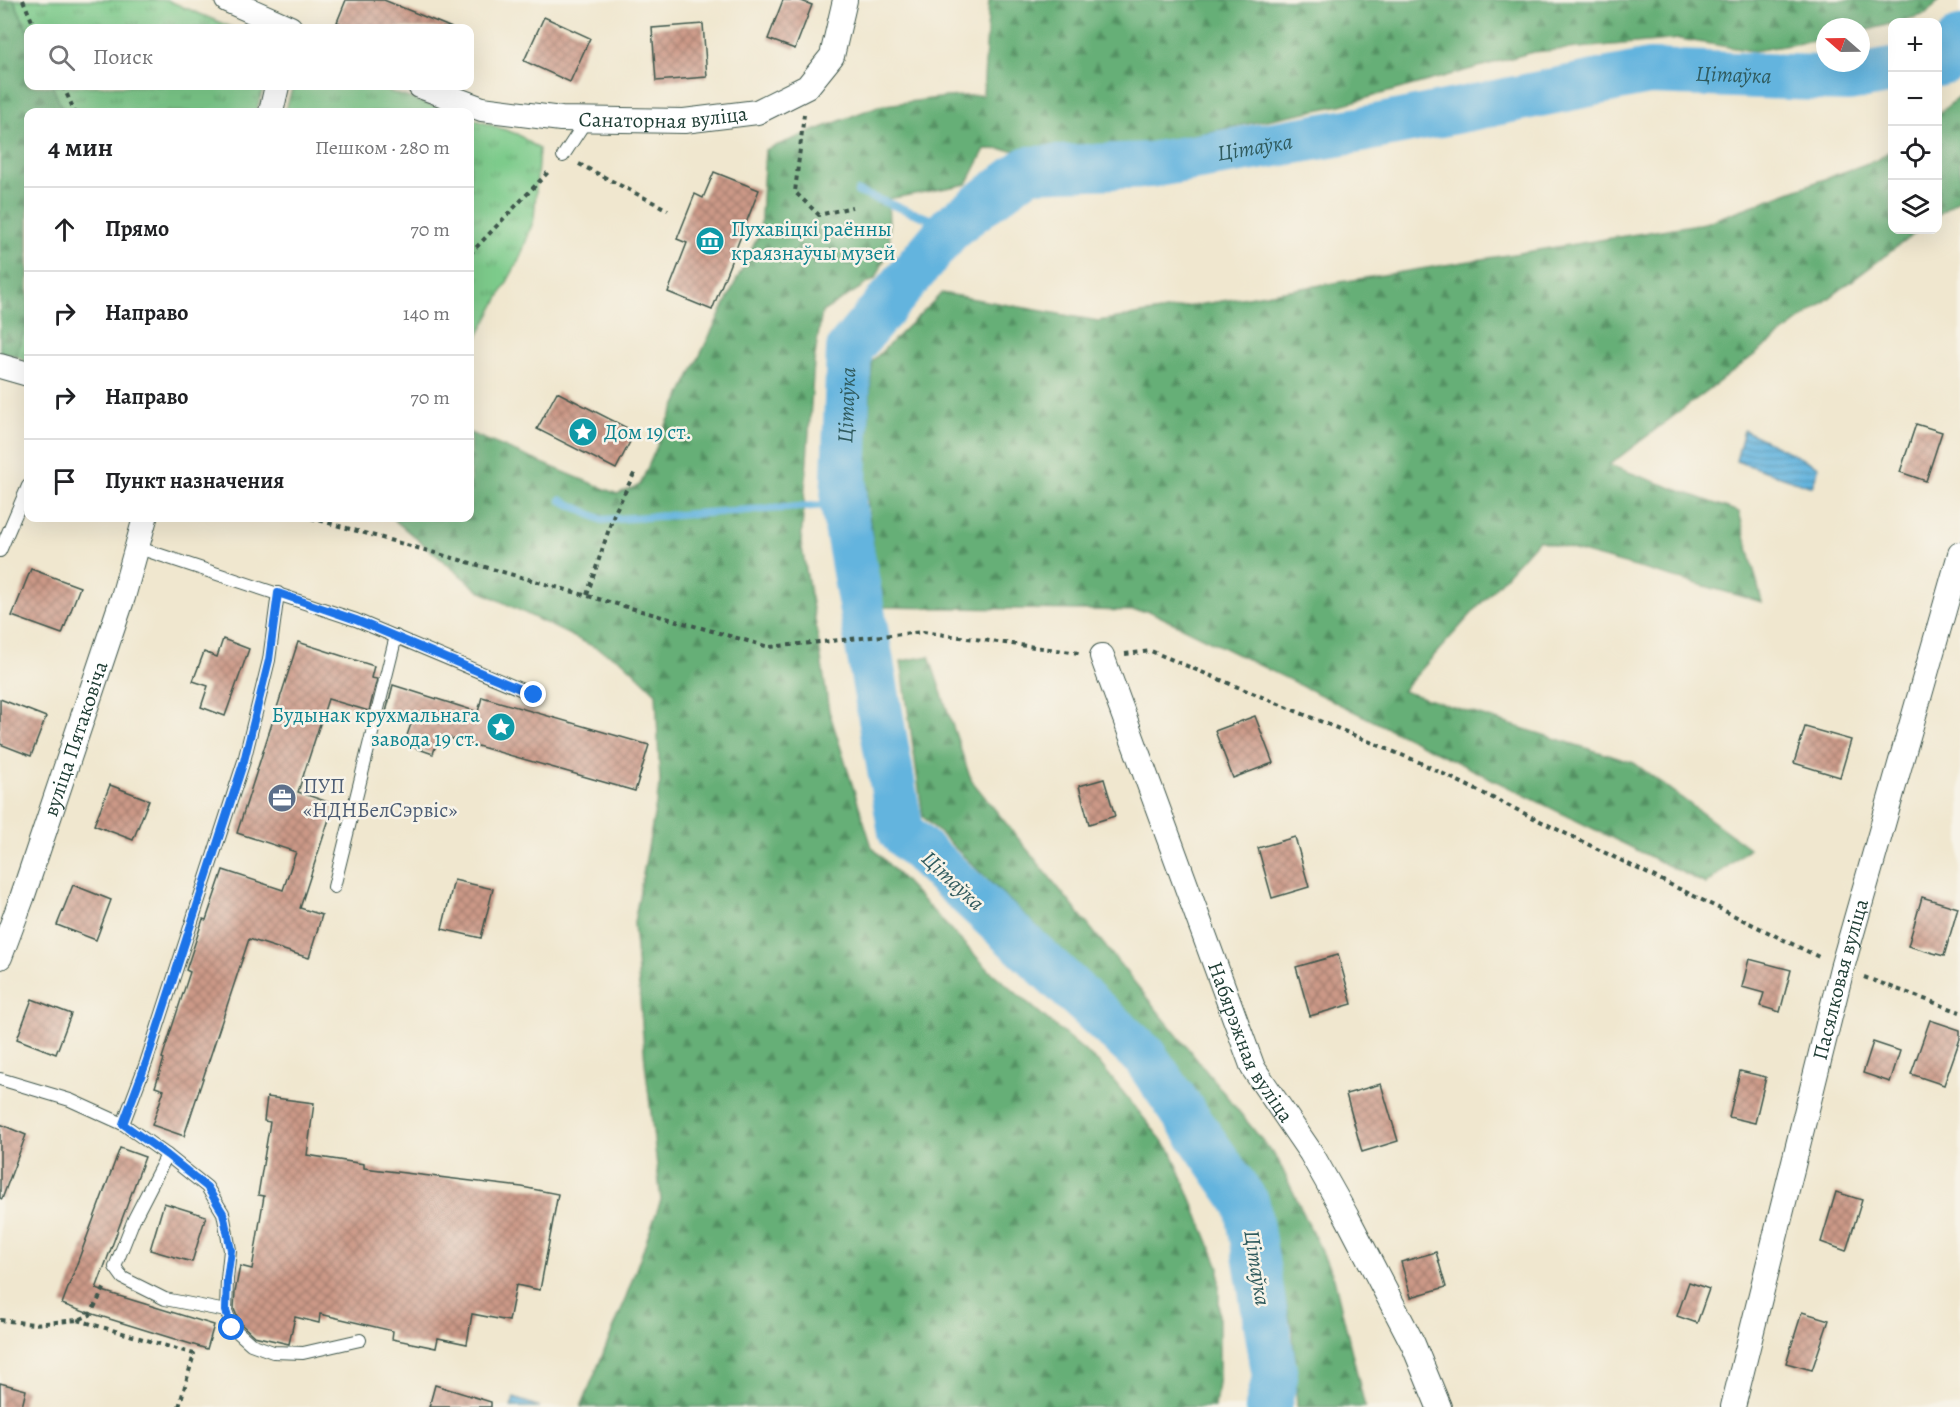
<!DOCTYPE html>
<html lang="ru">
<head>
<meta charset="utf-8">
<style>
	body { margin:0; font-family:Alegreya,serif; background:#f2f2f2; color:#202124 }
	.controls { position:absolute; right:18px; top:18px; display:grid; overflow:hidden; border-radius:12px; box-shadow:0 6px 24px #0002 }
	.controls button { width:54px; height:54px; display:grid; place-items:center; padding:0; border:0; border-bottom:2px solid #e0e0e0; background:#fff; color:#202124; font:30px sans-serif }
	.compass { position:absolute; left:1816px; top:18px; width:54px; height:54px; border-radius:50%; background:#fff; box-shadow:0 6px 24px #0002; rotate:290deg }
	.stop { position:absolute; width:18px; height:18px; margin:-14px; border:4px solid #1a73e8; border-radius:50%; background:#fff }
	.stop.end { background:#1a73e8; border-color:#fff; box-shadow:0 2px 6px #0008 }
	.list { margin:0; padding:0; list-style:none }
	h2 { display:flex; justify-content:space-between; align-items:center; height:78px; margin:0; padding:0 24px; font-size:26px }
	h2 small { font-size:20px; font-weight:400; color:#757577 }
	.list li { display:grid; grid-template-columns:39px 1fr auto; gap:18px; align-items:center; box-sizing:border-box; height:84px; padding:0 24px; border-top:2px solid #e0e0e0 }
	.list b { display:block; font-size:22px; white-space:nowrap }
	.list em { font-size:20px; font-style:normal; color:#757577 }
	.icon { flex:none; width:33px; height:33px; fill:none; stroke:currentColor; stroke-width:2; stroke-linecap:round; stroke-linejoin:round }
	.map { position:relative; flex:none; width:1960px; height:1407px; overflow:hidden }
	.search { position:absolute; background:#fff; box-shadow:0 6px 24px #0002; left:24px; top:24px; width:450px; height:66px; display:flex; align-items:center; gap:15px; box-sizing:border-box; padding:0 21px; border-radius:12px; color:#757577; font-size:22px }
	.panel { position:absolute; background:#fff; box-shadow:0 6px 24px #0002; left:24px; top:108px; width:450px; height:414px; border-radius:12px }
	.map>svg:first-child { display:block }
</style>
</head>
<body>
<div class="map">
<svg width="1960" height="1407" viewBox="0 0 1960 1407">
	<defs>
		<pattern id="grass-tufts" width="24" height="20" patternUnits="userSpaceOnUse" patternTransform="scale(1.5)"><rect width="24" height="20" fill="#7dcb8b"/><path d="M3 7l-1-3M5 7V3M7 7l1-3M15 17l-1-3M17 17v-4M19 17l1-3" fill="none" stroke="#66a672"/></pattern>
		<pattern id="forest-firs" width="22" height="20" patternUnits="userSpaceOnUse" patternTransform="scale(1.5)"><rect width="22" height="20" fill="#66af77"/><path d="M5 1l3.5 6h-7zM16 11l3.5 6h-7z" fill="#539062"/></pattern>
		<pattern id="water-rules" width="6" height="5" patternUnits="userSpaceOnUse" patternTransform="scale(1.5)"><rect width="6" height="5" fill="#63b4de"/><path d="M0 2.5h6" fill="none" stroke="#5194b5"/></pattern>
		<pattern id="building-cross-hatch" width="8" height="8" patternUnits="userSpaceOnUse" patternTransform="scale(1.5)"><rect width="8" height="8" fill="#cc9987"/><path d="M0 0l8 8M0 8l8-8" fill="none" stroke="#a57e6f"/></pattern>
	</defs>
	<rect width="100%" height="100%" fill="#f7f3e8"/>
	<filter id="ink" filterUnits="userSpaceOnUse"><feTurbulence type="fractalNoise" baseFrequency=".0167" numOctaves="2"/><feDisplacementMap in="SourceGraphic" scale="12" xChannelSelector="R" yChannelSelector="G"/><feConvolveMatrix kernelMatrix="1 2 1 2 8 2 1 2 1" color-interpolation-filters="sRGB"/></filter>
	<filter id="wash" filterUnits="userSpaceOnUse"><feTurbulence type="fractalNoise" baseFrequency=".008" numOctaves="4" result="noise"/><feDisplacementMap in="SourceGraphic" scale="24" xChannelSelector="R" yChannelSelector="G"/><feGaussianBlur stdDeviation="1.35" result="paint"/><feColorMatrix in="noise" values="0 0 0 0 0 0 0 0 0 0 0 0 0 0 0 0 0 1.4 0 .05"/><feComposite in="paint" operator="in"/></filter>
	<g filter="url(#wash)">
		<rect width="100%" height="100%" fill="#f0e7cf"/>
		<!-- grass -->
		<g fill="url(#grass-tufts)" stroke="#4e8460" stroke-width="1.5">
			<path d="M14 0H167L233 28H28V32Z"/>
			<path d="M52 86H264L256 112H64Z"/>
			<path d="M300 86H372L452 112H285L292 90Z"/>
			<path d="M470 118 517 134 539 149 534 219 520 258 470 351Z"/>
			<path d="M28 318V362L16 356Z"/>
		</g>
		<!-- forest -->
		<g fill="url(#forest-firs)" stroke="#427656" stroke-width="1.5">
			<path d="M0 0H14L28 32V86H52L64 112H28V318L16 356 0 352Z"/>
			<path d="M989 0H1939L1926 14 1861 32V27H1825V39L1753 51 1680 39 1533 52 1341 105 1124 149 1054 151 985 149 967 184 888 199 890 247 876 278 822 312 814 362 801 543 816 625 829 711 872 847 989 970 1101 1065 1172 1153 1219 1267V1374L1215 1407H581L622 1308 661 1200 645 1062 634 923 660 783 656 693 623 661 478 590 392 518H470V433L617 494 640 485 667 423 760 232 765 150 878 106 946 97 983 95Z"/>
			<path d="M1960 96V198L1938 215V114Z"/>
			<path d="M1892 149V230H1919L1609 465 1739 512 1762 602 1538 540 1402 691 1634 763 1749 848 1706 884 1149 611 881 607 865 483 872 361 942 293 1098 321 1705 223 1879 159Z"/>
			<path d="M929 656 971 780 1278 1160 1334 1278 1365 1407H1297L1293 1334 1261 1192 1155 1041 923 817 901 661Z"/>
		</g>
		<!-- water -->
		<g fill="url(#water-rules)" stroke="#417889" stroke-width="1.5">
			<path d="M1744 430 1819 467 1812 487 1736 461Z"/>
			<path d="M514 1398 540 1407H511Z"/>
		</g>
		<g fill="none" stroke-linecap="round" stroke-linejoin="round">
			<!-- stream -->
			<g stroke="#63b4de" stroke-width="8">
				<path d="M858 192 951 227"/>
				<path d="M561 500 602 520 843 504"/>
			</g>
			<!-- river -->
			<g stroke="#63b4de" stroke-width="46">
				<path d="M1938 64 1945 62 1960 39"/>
				<path id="s1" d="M1268 1407 1275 1377 1247 1204 1144 1056 901 832 843 504 849 349 951 227 1028 169 1150 165 1366 129 1649 72 1848 79 1892 71"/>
			</g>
		</g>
		<g id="blocks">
			<!-- building -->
			<g fill="url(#building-cross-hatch)">
				<path d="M346 0H384L452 28H353L337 22Z"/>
				<path d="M783 0H799L812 5 795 49 768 39Z"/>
				<path d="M544 17 590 38 570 82 524 61Z"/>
				<path d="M703 24 707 77 656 81 652 28Z"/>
				<path d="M714 172 759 190 712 310 668 292 687 243 677 239 695 194 703 198Z"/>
				<path d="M557 392 635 432 616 469 537 429Z"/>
				<path d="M1916 424 1942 432 1926 481 1900 472Z"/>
				<path d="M31 569 80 587 62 634 12 616Z"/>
				<path d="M223 639 249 649 225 716 201 707 208 686 193 681 204 652 217 657Z"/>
				<path d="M298 642 374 666 371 678 377 679 369 711 328 699 298 792 334 804 300 908 322 915 309 958 249 939 184 1136 152 1125 164 1090 155 1087 164 1059 162 1058 190 972 186 970 203 919 206 920 223 870 283 890 296 852 237 833Z"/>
				<path d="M393 685 478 712 482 697 649 745 635 791 439 735 433 754 404 744 411 724 385 716Z"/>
				<path d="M0 699 46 717 31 756 0 744Z"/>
				<path d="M1255 716 1273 763 1233 778 1215 731Z"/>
				<path d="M1805 727 1851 740 1840 777 1794 763Z"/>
				<path d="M1104 779 1115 816 1089 824 1079 786Z"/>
				<path d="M110 785 149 800 133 840 94 825Z"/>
				<path d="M1295 837 1309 887 1272 898 1258 848Z"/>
				<path d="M454 880 493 889 481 938 442 929Z"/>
				<path d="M73 885 111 900 96 940 57 925Z"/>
				<path d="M1922 897 1958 908 1944 956 1908 946Z"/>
				<path d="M1338 955 1352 1004 1310 1016 1296 967Z"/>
				<path d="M1749 959 1791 970 1780 1012 1760 1006 1764 993 1742 987Z"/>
				<path d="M32 999 71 1014 56 1054 17 1039Z"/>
				<path d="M1930 1020 1960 1030V1039L1944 1085 1911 1074Z"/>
				<path d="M1873 1042 1900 1051 1890 1082 1863 1073Z"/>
				<path d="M1740 1071 1766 1077 1755 1123 1729 1117Z"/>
				<path d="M1381 1084 1398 1141 1362 1152 1346 1094Z"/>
				<path d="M267 1097 314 1103 307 1155 364 1164V1168L522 1187 558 1194 540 1290 516 1285 509 1321 472 1314 467 1344 438 1338 436 1348 392 1339 393 1331 320 1314 319 1323 295 1317 289 1344 254 1336 240 1323 234 1309 235 1292 240 1266 252 1269 264 1196 258 1195 270 1122 264 1121Z"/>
				<path d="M0 1124 26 1135 2 1199 0 1198Z"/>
				<path d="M120 1148 145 1157 96 1289 214 1325 207 1349 87 1312V1313L62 1304Z"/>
				<path d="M1836 1192 1862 1200 1846 1251 1821 1242Z"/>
				<path d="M164 1203 206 1216 192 1262 150 1250Z"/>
				<path d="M1436 1252 1446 1287 1411 1297 1401 1262Z"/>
				<path d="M1689 1282 1709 1289 1697 1323 1677 1316Z"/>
				<path d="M1802 1312 1829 1320 1812 1370 1786 1363Z"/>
				<path d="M0 1383 26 1390 22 1407H0Z"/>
				<path d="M435 1385 491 1402V1407H429Z"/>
			</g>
		</g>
	</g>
	<g filter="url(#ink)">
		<use href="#blocks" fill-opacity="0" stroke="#3e564b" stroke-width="1.5"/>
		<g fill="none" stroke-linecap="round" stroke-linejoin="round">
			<!-- service casing -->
			<g stroke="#3e564b" stroke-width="14">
				<g id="service">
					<path d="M563 156 587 119"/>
					<path d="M136 547 356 620 534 695"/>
					<path d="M0 551 28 486"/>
					<path d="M334 887 396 636"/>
					<path d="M0 1079 70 1100 123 1124 167 1155 207 1187 223 1213 230 1250 227 1279 226 1311 233 1328 251 1344 273 1352 303 1353 360 1340"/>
					<path d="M123 1124 146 1063 244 761 269 660 278 593"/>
					<path d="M167 1155 134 1219 115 1267 123 1278 165 1299 226 1311"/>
				</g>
			</g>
			<!-- minor casing -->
			<g stroke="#3e564b" stroke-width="26">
				<g id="minor">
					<path d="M227 0 290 28"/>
					<path id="s2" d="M420 86 482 109 561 119 684 121 757 112 807 87 832 56 845 0"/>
					<path d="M271 112 277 86"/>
					<path d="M0 366 28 374"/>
					<path id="s3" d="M1102 656 1253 1068 1311 1153 1347 1217 1413 1344 1439 1407"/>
					<path id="s4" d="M0 957 22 898 123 597 145 518"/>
					<path id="s5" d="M1733 1407 1842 968 1960 554"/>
				</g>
			</g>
			<!-- path -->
			<g stroke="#3e564b" stroke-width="4" stroke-dasharray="4.5 4.5" stroke-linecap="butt">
				<path d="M23 0 35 28"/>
				<path d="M63 86 75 112"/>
				<path d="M804 114 795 192 819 215 852 207"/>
				<path d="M579 164 668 210"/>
				<path d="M470 254 550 170"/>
				<path d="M311 518 769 647 923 632 1079 653"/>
				<path d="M587 595 614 514 636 470"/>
				<path d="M1125 654 1151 651 1421 763 1821 958"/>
				<path d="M1864 977 1960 1012"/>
				<path d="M0 1320 34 1324 78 1320 90 1315 106 1285"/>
				<path d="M78 1320 194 1354 179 1407"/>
			</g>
			<!-- service -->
			<use href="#service" stroke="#fff" stroke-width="12"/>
			<!-- minor -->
			<use href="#minor" stroke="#fff" stroke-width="24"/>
		</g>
	</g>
	<g fill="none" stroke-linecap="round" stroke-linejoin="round" filter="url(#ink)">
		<!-- route -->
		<path stroke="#1a73e8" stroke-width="8" d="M232 1328 226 1311 227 1279 231 1250 223 1213 207 1187 167 1155 123 1124 146 1063 244 761 269 660 278 593 356 620 534 695"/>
	</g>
	<!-- icons -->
	<defs>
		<g id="museum-disc" transform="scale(1.5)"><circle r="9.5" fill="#0f9aa8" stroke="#f7f3e8"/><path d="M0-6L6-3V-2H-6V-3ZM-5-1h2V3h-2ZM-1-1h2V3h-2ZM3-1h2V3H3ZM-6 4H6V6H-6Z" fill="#fff"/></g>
		<g id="sight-disc" transform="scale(1.5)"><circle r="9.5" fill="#0f9aa8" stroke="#f7f3e8"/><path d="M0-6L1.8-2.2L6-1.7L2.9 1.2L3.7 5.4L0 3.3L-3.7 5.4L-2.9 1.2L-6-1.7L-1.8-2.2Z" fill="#fff"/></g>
		<g id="office-disc" transform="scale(1.5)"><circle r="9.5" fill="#5c6f8a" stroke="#f7f3e8"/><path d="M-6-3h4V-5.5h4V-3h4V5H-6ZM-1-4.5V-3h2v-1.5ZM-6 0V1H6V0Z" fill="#fff"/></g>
	</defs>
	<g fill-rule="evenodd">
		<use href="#museum-disc" x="710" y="241"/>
		<use href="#sight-disc" x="583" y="432"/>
		<use href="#sight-disc" x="501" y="727"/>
		<use href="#office-disc" x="282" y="798"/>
	</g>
	<g text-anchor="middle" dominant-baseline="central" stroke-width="5" stroke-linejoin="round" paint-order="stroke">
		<!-- street labels -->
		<g font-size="21" fill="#1f3d34" stroke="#f7f3e8">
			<text stroke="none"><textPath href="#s2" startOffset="248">Санаторная вуліца</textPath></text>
			<text stroke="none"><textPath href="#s4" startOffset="231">вуліца Пятаковіча</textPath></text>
			<text stroke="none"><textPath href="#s5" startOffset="441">Пасялковая вуліца</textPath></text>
			<text stroke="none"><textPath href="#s3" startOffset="414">Набярэжная вуліца</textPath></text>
		</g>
		<!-- culture labels -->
		<g font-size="21" fill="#0d838f" stroke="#f7f3e8" text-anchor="start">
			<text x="731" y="229">Пухавіцкі раённы<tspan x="731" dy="24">краязнаўчы музей</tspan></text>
			<text x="604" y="432">Дом 19 ст.</text>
			<text x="480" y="715" text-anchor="end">Будынак крухмальнага<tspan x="480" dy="24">завода 19 ст.</tspan></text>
		</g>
		<!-- service labels -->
		<g font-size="21" fill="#4e5e75" stroke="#f7f3e8" text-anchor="start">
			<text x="303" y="786">ПУП<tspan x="303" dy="24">«НДНБелСэрвіс»</tspan></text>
		</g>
		<!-- water labels -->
		<g font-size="22" font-style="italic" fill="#305b5e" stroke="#f7f3e8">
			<text stroke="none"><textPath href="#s1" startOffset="2175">Цітаўка</textPath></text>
			<text stroke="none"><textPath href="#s1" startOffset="1689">Цітаўка</textPath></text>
			<text stroke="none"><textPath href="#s1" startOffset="1149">Цітаўка</textPath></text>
			<text transform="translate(953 881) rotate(43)">Цітаўка</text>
			<text transform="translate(1257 1268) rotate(81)">Цітаўка</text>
		</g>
	</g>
</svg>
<div class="controls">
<button>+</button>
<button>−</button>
<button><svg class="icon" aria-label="locate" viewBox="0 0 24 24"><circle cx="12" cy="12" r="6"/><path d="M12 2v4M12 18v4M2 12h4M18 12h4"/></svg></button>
<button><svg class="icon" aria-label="layers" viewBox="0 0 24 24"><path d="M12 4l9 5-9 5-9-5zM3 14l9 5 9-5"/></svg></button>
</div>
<svg class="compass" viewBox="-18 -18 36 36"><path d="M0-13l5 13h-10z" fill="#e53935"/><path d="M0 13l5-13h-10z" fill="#757577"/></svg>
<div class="stop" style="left:232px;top:1328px"></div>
<div class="stop end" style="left:534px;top:695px"></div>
<div class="search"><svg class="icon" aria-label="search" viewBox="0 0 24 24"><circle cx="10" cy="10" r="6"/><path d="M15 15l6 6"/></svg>Поиск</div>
<section class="panel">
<h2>4 мин<small>Пешком · 280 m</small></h2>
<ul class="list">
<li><svg class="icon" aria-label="ahead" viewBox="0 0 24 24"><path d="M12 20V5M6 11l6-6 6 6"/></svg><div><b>Прямо</b></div><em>70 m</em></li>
<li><svg class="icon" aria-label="right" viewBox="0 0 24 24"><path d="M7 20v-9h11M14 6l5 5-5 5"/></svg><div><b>Направо</b></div><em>140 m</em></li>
<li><svg class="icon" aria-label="right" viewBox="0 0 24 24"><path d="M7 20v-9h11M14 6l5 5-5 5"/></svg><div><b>Направо</b></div><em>70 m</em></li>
<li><svg class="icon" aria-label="arrive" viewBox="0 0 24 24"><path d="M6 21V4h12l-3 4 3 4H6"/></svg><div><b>Пункт назначения</b></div></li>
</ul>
</section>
</div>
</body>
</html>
